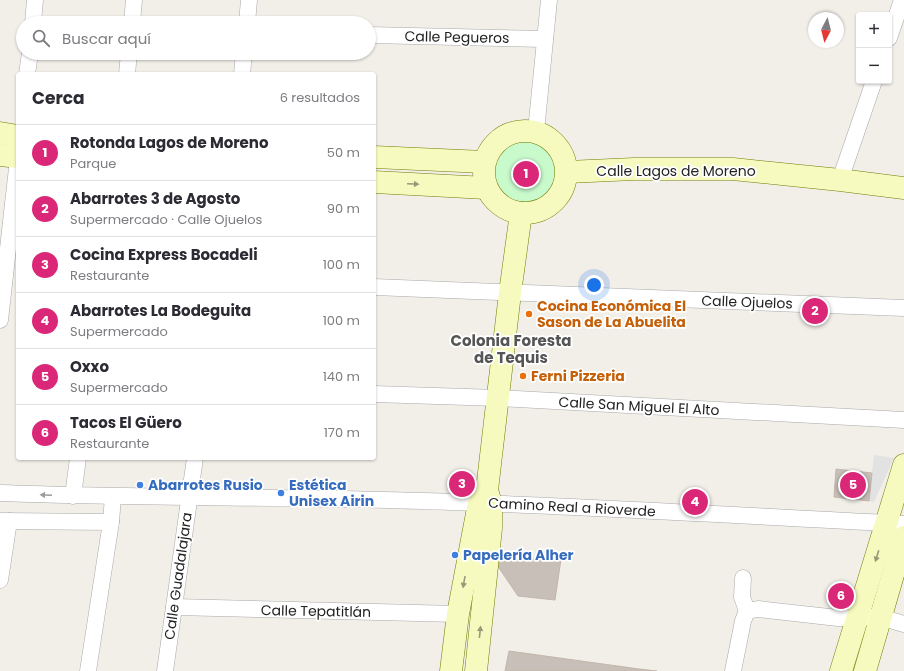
<!DOCTYPE html>
<html lang="es">
<head>
<meta charset="utf-8">
<style>
	body { margin:0; font-family:Poppins,sans-serif; background:#f7f7f7; color:#2b2b33 }
	.controls { position:absolute; right:12px; top:12px; display:grid; overflow:hidden; border-radius:4px; box-shadow:0 1px 3px #0004 }
	.controls button { width:36px; height:36px; display:grid; place-items:center; padding:0; border:0; border-bottom:1px solid #e1e1e2; background:#fff; color:#2b2b33; font:20px sans-serif }
	.compass { position:absolute; left:808px; top:12px; width:36px; height:36px; border-radius:50%; background:#fff; box-shadow:0 1px 3px #0004; rotate:187deg }
	.you { position:absolute; left:594px; top:285px; width:14px; height:14px; margin:-10px; border:3px solid #fff; border-radius:50%; background:#1a73e8; box-shadow:0 0 0 6px #1a73e833 }
	.badge { display:grid; place-items:center; width:26px; height:26px; border-radius:50%; background:#db2777; color:#fff; font-size:13px; font-weight:700 }
	.pin { position:absolute; translate:-50% -50%; border:2px solid #fff; box-shadow:0 1px 4px #0006 }
	.list { margin:0; padding:0; list-style:none }
	h2 { display:flex; justify-content:space-between; align-items:center; height:52px; margin:0; padding:0 16px; font-size:17px }
	h2 small { font-size:13px; font-weight:400; color:#7c7c81 }
	.list li { display:grid; grid-template-columns:26px 1fr auto; gap:12px; align-items:center; box-sizing:border-box; height:56px; padding:0 16px; border-top:1px solid #e1e1e2 }
	.list b { display:block; font-size:15px; white-space:nowrap }
	.list p { margin:0; font-size:13px; white-space:nowrap; color:#7c7c81 }
	.list em { font-size:13px; font-style:normal; color:#7c7c81 }
	.icon { flex:none; width:22px; height:22px; fill:none; stroke:currentColor; stroke-width:2; stroke-linecap:round; stroke-linejoin:round }
	.map { position:relative; flex:none; width:904px; height:671px; overflow:hidden }
	.search { position:absolute; background:#fff; box-shadow:0 1px 3px #0004; left:16px; top:16px; width:360px; height:44px; display:flex; align-items:center; gap:10px; box-sizing:border-box; padding:0 14px; border-radius:22px; color:#7c7c81; font-size:15px }
	.panel { position:absolute; background:#fff; box-shadow:0 1px 3px #0004; left:16px; top:72px; width:360px; height:388px; border-radius:4px }
	.map>svg:first-child { display:block }
</style>
</head>
<body>
<div class="map">
<svg width="904" height="671" viewBox="0 0 904 671">
	<rect width="100%" height="100%" fill="#f2efe9"/>
	<!-- park -->
	<circle fill="#c8facc" cx="526" cy="172" r="31"/>
	<!-- parking -->
	<path fill="#e2e2e2" d="M874 455 894 458 874 502 869 501Z"/>
	<!-- building -->
	<g fill="#c7bfb8" stroke="#c4b6ab">
		<path d="M836 469 872 473 869 501 834 497Z"/>
		<path d="M499 559H561L555 600 518 596 497 565Z"/>
		<path d="M509 651 639 669 657 671H505Z"/>
	</g>
	<g fill="none" stroke-linecap="round" stroke-linejoin="round">
		<!-- street casing -->
		<g stroke="#a9a9a9" stroke-width="17">
			<g id="street">
				<path d="M33 23 35 0"/>
				<path d="M132 23 134 0"/>
				<path d="M247 23 249 0"/>
				<path d="M369 35 545 39"/>
				<path d="M889 38 902 0"/>
				<path d="M27 74 30 53"/>
				<path d="M127 74 129 53"/>
				<path d="M242 74 244 53"/>
				<path d="M536 131 549 0"/>
				<path d="M840 180 874 81"/>
				<path d="M374 287 904 308"/>
				<path d="M0 320 18 159"/>
				<path d="M374 394 498 398 904 420"/>
				<path d="M0 493C159 499 318 496 477 503 614 508 750 516 887 523L904 524"/>
				<path d="M73 496 78 458"/>
				<path d="M0 521 111 522"/>
				<path d="M743 578 742 597 747 611"/>
				<path d="M0 580 9 521"/>
				<path d="M174 607 458 614"/>
				<path d="M747 611 758 609 838 618 880 617 904 624"/>
				<path d="M88 671 111 522 113 497"/>
				<path d="M165 671 195 458"/>
				<path d="M733 671 743 621 747 611"/>
			</g>
		</g>
		<!-- secondary casing -->
		<g stroke="#707d05" stroke-width="23">
			<g id="secondary">
				<circle cx="525" cy="172" r="41"/>
				<path d="M0 133 18 136"/>
				<path d="M0 155 18 157"/>
				<path d="M374 157 484 162"/>
				<path d="M567 172 634 169H733L840 180 904 188"/>
				<path d="M374 182 486 188"/>
				<path d="M451 671 458 614 479 503 486 491"/>
				<path d="M476 671 491 528V504L487 490 510 293 521 213"/>
				<path d="M841 671 904 465"/>
				<path d="M865 671 904 537"/>
			</g>
		</g>
		<!-- street -->
		<use href="#street" stroke="#fff" stroke-width="16"/>
		<!-- secondary -->
		<use href="#secondary" stroke="#f7fabf" stroke-width="22"/>
	</g>
	<!-- one-way arrows -->
	<defs><path id="oneway-solid" d="M-6-.8H1V-3.2L6.5 0L1 3.2V.8H-6Z"/></defs>
	<g fill="#979978">
		<use href="#oneway-solid" transform="translate(413 184) rotate(3)"/>
		<use href="#oneway-solid" transform="translate(877 556) rotate(107)"/>
		<use href="#oneway-solid" transform="translate(464 582) rotate(100)"/>
		<use href="#oneway-solid" transform="translate(480 632) rotate(-84)"/>
	</g>
	<use fill="#9c9c9c" href="#oneway-solid" transform="translate(46 495) rotate(-178)"/>
	<!-- markers -->
	<g fill="#e8710a" stroke="#fff" stroke-width="1.5">
		<circle cx="529" cy="314" r="4"/>
		<circle cx="523" cy="376" r="4"/>
	</g>
	<g fill="#3f7fe0" stroke="#fff" stroke-width="1.5">
		<circle cx="140" cy="485" r="4"/>
		<circle cx="281" cy="493" r="4"/>
		<circle cx="455" cy="555" r="4"/>
	</g>
	<g text-anchor="middle" dominant-baseline="central" stroke-width="3.5" stroke-linejoin="round" paint-order="stroke">
		<!-- street labels -->
		<g font-size="14" fill="#222" stroke="#fff">
			<text transform="translate(457 37) rotate(1)">Calle Pegueros</text>
			<text x="676" y="171">Calle Lagos de Moreno</text>
			<text transform="translate(747 302) rotate(2)">Calle Ojuelos</text>
			<text transform="translate(639 406) rotate(3)">Calle San Miguel El Alto</text>
			<text transform="translate(572 507) rotate(3)">Camino Real a Rioverde</text>
			<text transform="translate(178 576) rotate(-82)">Calle Guadalajara</text>
			<text transform="translate(316 611) rotate(1)">Calle Tepatitlán</text>
		</g>
		<!-- food labels -->
		<g font-size="14" font-weight="bold" fill="#c56008" stroke="#fff" text-anchor="start">
			<text x="537" y="306">Cocina Económica El<tspan x="537" dy="16">Sason de La Abuelita</tspan></text>
			<text x="531" y="376">Ferni Pizzeria</text>
		</g>
		<!-- shop labels -->
		<g font-size="14" font-weight="bold" fill="#366cbe" stroke="#fff" text-anchor="start">
			<text x="148" y="485">Abarrotes Rusio</text>
			<text x="289" y="485">Estética<tspan x="289" dy="16">Unisex Airin</tspan></text>
			<text x="463" y="555">Papelería Alher</text>
		</g>
		<!-- neighbourhood labels -->
		<g font-size="15" font-weight="bold" fill="#555" stroke="#fff">
			<text x="511" y="340">Colonia Foresta<tspan x="511" dy="17">de Tequis</tspan></text>
		</g>
	</g>
</svg>
<div class="controls">
<button>+</button>
<button>−</button>
</div>
<svg class="compass" viewBox="-18 -18 36 36"><path d="M0-13l5 13h-10z" fill="#e53935"/><path d="M0 13l5-13h-10z" fill="#7c7c81"/></svg>
<div class="you"></div>
<div class="pin badge" style="left:526px;top:174px">1</div>
<div class="pin badge" style="left:815px;top:311px">2</div>
<div class="pin badge" style="left:462px;top:484px">3</div>
<div class="pin badge" style="left:695px;top:502px">4</div>
<div class="pin badge" style="left:853px;top:485px">5</div>
<div class="pin badge" style="left:841px;top:596px">6</div>
<div class="search"><svg class="icon" aria-label="search" viewBox="0 0 24 24"><circle cx="10" cy="10" r="6"/><path d="M15 15l6 6"/></svg>Buscar aquí</div>
<section class="panel">
<h2>Cerca<small>6 resultados</small></h2>
<ul class="list">
<li><span class="badge">1</span><div><b>Rotonda Lagos de Moreno</b><p>Parque</p></div><em>50 m</em></li>
<li><span class="badge">2</span><div><b>Abarrotes 3 de Agosto</b><p>Supermercado · Calle Ojuelos</p></div><em>90 m</em></li>
<li><span class="badge">3</span><div><b>Cocina Express Bocadeli</b><p>Restaurante</p></div><em>100 m</em></li>
<li><span class="badge">4</span><div><b>Abarrotes La Bodeguita</b><p>Supermercado</p></div><em>100 m</em></li>
<li><span class="badge">5</span><div><b>Oxxo</b><p>Supermercado</p></div><em>140 m</em></li>
<li><span class="badge">6</span><div><b>Tacos El Güero</b><p>Restaurante</p></div><em>170 m</em></li>
</ul>
</section>
</div>
</body>
</html>
